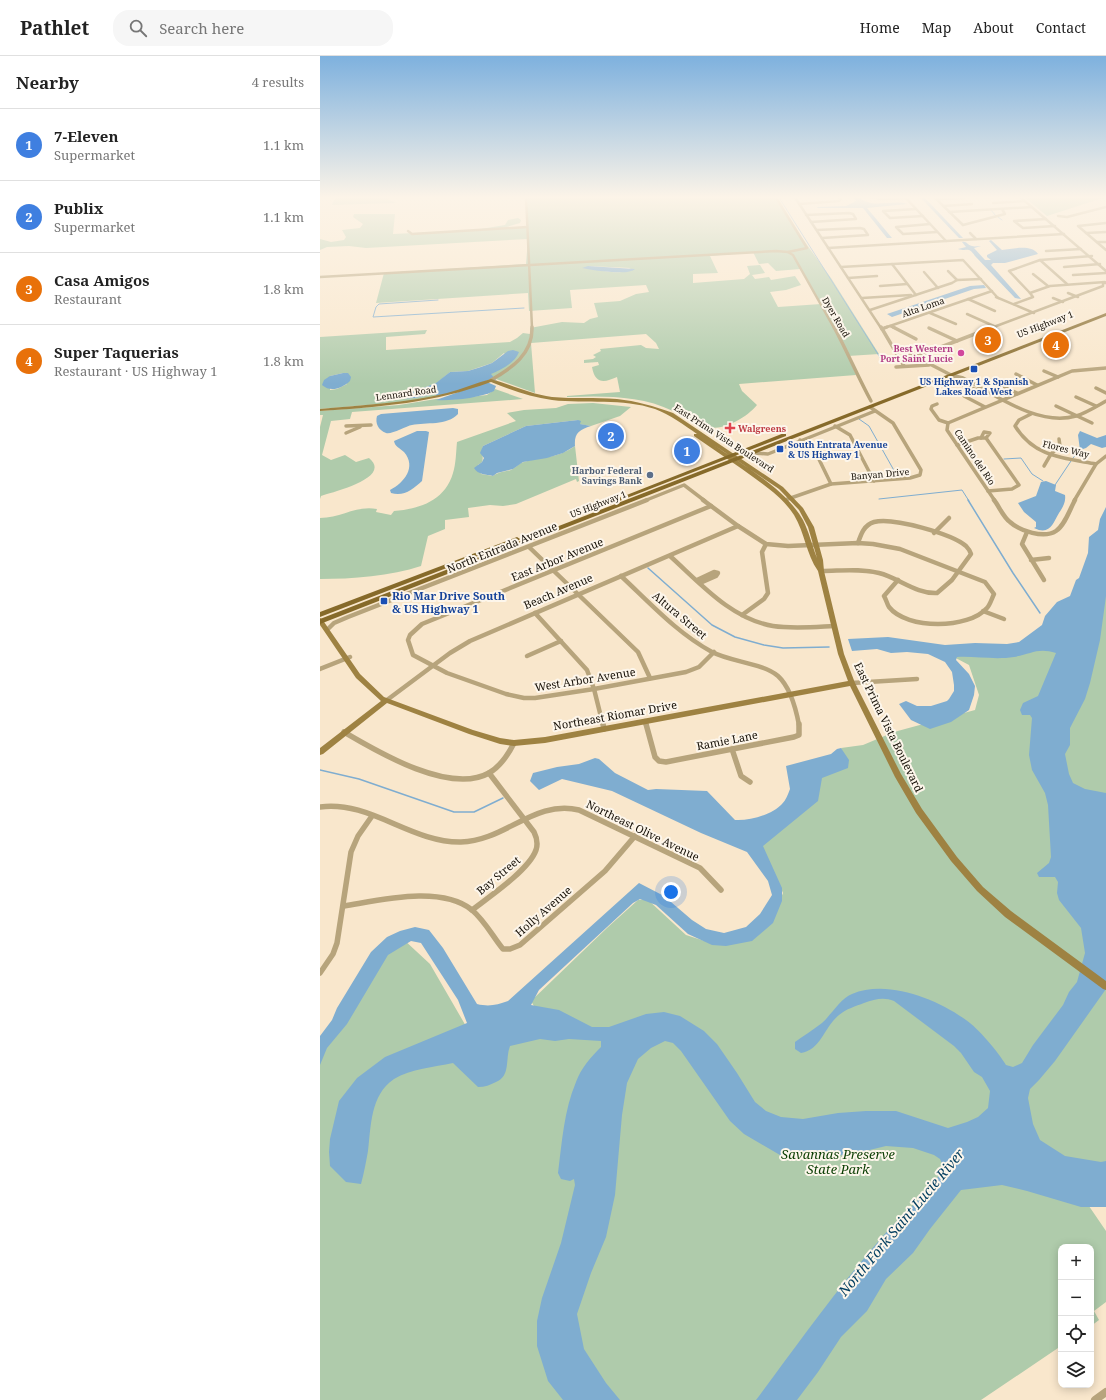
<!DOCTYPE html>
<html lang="en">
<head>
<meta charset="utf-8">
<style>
	body { margin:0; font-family:"Noto Serif",serif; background:#f6f6f6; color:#222 }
	.controls { position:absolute; right:12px; bottom:12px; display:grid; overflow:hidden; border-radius:8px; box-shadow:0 2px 10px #0003 }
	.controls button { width:36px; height:36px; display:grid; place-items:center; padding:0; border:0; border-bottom:1px solid #e0e0e0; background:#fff; color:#222; font:20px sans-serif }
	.you { position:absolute; left:351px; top:836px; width:14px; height:14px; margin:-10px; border:3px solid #fff; border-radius:50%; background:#1a73e8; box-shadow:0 0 0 6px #1a73e833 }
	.badge { display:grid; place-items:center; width:26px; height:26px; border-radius:50%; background:#458d93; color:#fff; font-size:13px; font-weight:700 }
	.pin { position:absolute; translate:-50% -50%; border:2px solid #fff; box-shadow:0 1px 4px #0006 }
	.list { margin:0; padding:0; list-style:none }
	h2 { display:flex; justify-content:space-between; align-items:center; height:52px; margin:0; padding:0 16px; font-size:17px }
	h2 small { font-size:13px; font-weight:400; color:#767676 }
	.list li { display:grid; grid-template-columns:26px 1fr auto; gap:12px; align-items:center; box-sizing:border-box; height:72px; padding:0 16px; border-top:1px solid #e0e0e0 }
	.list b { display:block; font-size:15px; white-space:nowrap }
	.list p { margin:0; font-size:13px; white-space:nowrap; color:#767676 }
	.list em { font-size:13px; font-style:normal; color:#767676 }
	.icon { flex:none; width:22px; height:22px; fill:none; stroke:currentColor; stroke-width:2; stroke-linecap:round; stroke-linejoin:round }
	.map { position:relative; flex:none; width:786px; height:1344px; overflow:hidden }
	header { display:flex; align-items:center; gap:24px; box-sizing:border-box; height:56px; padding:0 20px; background:#fff; border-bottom:1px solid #e0e0e0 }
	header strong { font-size:19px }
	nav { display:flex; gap:22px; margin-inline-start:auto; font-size:14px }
	.search { width:280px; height:36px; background:#f6f6f6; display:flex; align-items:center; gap:10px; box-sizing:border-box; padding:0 14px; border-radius:16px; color:#767676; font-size:15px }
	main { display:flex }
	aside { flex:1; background:#fff }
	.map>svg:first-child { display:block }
</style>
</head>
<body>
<header>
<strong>Pathlet</strong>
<div class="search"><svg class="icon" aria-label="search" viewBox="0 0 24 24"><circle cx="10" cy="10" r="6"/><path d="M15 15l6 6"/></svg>Search here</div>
<nav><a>Home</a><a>Map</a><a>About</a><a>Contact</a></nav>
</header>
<main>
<aside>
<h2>Nearby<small>4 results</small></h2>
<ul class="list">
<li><span class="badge" style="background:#3f7fe0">1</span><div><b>7-Eleven</b><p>Supermarket</p></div><em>1.1 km</em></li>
<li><span class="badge" style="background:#3f7fe0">2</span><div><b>Publix</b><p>Supermarket</p></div><em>1.1 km</em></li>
<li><span class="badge" style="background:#e8710a">3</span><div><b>Casa Amigos</b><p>Restaurant</p></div><em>1.8 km</em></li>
<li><span class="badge" style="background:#e8710a">4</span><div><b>Super Taquerias</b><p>Restaurant · US Highway 1</p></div><em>1.8 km</em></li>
</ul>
</aside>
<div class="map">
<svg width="786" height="1344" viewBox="0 0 786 1344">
	<rect width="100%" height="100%" fill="#f9e7cc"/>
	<!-- green -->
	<g fill="#afcbab" fill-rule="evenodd">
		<path d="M16 140H60L77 147 12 149Z"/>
		<path d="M206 140H454L487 189 511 222 559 298 528 300 536 319 419 328 422 335 437 349C427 361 408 372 392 372 388 372 386 371 382 371L381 373C372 367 363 359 353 355 320 339 283 340 247 341V340L300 336 297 321C284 327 275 328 272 311L279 309 278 306 264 307V304L273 303 276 301 273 299 281 295 280 293 321 289 326 292 339 293 336 287 326 278 211 287 215 337 176 323 170 318 191 306 184 297 172 307 148 315 130 316 117 327 76 343 95 342 116 338V341L96 345 0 353V281L107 274 105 278 66 281V294L190 286 197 282 203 277 210 278V272L242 266 264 267 270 263 278 261 274 247 300 245 316 238 329 236 326 229 250 234 252 252 209 255 208 237 56 247 64 217 206 208 208 183 46 192 29 190 7 191 0 194V183L11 186 24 184 26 181 22 174 40 172 43 168 33 161 34 158H75L73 178 155 174 185 169 188 164 198 162 201 164 200 167 183 172 207 171ZM433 196 439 208 448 207 456 215 480 213 501 248 458 251 450 236 466 234 481 229 475 220 451 224 449 221 435 223 432 219 445 217 440 209 427 210 430 218 424 223 373 227V218L398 217 390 200ZM268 210 311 212C308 213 305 216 302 216 295 217 273 215 268 210ZM23 317 27 328 17 333 10 334V320Z"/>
		<path d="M703 140H786V141L727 160Z"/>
		<path d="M175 333 203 343 32 356 30 363 11 365 2 399 11 404 25 399 36 406 49 402C73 422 13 436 1 440L0 443V371L3 359H0V355L79 349 116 343 124 344 167 339Z"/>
		<path d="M273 347 311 351 300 360 271 370 259 368 258 364 206 370 163 390C161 396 164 400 162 406L158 409 161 418 173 420C178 416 184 416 191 414 196 412 199 407 204 406 224 400 236 403 255 390L259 425 257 426 256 423 196 448 183 450 170 449 148 452 149 461 125 464V473L108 480 101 510C71 520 32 523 0 523V462C21 462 36 449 57 453L56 456 71 459 74 455C99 453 125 445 133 417 136 408 136 396 137 386L196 365 187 357 204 354 236 352 248 348Z"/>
		<path d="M786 488V1132L758 1134 786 1175V1246L774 1255 779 1264 771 1270V1191H741V1290L661 1344H0V997L34 925 82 882 110 908 154 984 218 957 211 945 288 871 318 844 327 843 366 879 397 889 452 863 463 837 441 789 497 722 528 709 521 692 543 689 574 676 655 654 659 639 649 609 630 599 714 589 739 593Z"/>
	</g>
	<!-- water -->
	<g fill="#7fadd0">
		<path d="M533 140H538C550 154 572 143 587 148L547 152 572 182H567L543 152H497L498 151 526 150 536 145Z"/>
		<path d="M599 140H603L643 182H639Z"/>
		<path d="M671 184 682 194C693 193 711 188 718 198L685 207H673L671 209 701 243 695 242 655 200C648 190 648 196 638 193L646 191 642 186C647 185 647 189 652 190 654 191 658 190 661 190L654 192 665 204H671L667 201V199L677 194 669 185Z"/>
		<path d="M268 210 315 213C309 220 271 214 262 212Z"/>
		<path d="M664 229 666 232 654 233 572 261 567 258 650 230Z"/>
		<path d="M193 294 199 296C195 307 181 314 171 318L177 325 171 323 151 331 116 341V338L95 342 75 343 116 327 130 316 148 315 161 311 172 307 188 295Z"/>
		<path d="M23 317H28L31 321 30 325C22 332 11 337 2 329L4 324 10 320Z"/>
		<path d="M167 326 176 330 174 335C160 342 132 345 116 344Z"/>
		<path d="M133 352 138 353V358C127 370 106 366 92 369 86 370 71 379 66 377 58 374 55 367 57 360L61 358Z"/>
		<path d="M258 364 261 365 260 368 271 370C259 374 254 377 255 390L243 397 227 402 203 406 193 413 177 417 173 420C166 418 158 419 154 412L162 406 164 402 160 397 163 390 206 370Z"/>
		<path d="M97 375H106L109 376 102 425C93 433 84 441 71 437L70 434C84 427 97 411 84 396 80 392 75 391 74 385Z"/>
		<path d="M760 375 777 382 786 379V391L782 392 771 388 766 392 760 394 758 379Z"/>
		<path d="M726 425 736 429 735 435 745 439C746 446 743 451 739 457 733 467 730 480 714 472L716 471V466L704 456 698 447 716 440 721 426Z"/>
		<path d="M786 451V540L780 584 770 627 765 643 750 672V689L745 698 749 718 753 727 765 733 786 737V933L735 1005 719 1024 710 1033 708 1042 713 1068 720 1084 745 1100 781 1106 786 1105V1151H761L707 1135 682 1129 641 1134 610 1173 593 1197 566 1223 547 1255 521 1281 498 1316 477 1344H436C477 1289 518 1231 563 1180 583 1157 608 1138 624 1112L620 1103 614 1099 593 1092 566 1090 533 1098 483 1103 460 1099 424 1078 410 1065 361 995 353 987 345 985 331 992 318 1003 307 1027 302 1059 295 1139 286 1181 271 1217 257 1258 264 1293 286 1327 300 1344H243L228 1325 217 1290V1265L222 1242 241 1187 255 1129 254 1123 250 1125 241 1123 238 1117C242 1086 244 1054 256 1026 261 1012 271 1001 281 991V985L249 983 235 985 220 983 190 990C185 1003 191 1020 176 1026 170 1029 165 1031 158 1031L133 1007C114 1011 91 1013 74 1023 50 1039 51 1071 48 1095 46 1106 44 1117 41 1128L26 1126 10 1110 9 1096 10 1083 19 1045 37 1022 65 1001 147 967 138 944 101 887 91 885 68 899 27 968 7 992 0 1009V980L12 964 17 952 51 896 67 881 80 875 95 871 109 874 123 892 157 948C169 951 177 949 188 945L319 827 344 840 372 864 386 873 404 877 426 871 440 858 452 839 448 825 427 796 381 777 292 735 242 723 219 734 210 725 213 717 237 711 259 708 275 702 279 703 295 717 328 734 336 733 387 735 415 764C429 765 452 759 462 748 466 744 468 738 470 733L466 710 511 698 517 693 521 692 529 704 528 712 502 722 498 745 443 790 462 832V845L453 867 432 885 406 890 392 889 368 878 336 849 320 843 313 847 219 934 211 949 239 954 272 971H289L326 958 344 956 360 960 384 975 397 988 417 1017 435 1046 446 1055 461 1061 483 1063 518 1057 546 1055H576L628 1072 647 1066 658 1061 668 1052 670 1035 662 1021 654 1016 641 997 634 990 574 945C564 941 555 943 544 947 536 950 526 953 519 959 504 971 501 994 481 997L475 993V986C483 980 493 974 502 967 512 958 520 943 532 938 567 923 617 943 646 964 658 972 679 997 686 1009L693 1011 702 1007 713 989 743 949 749 936 757 926 765 897 761 872 739 844 737 837 738 826 735 821H719L717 817 729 807 731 801 728 749 725 737 712 714 709 699 712 662 710 659H702L700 654 703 647 718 640 736 597C718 591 711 598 694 601 675 604 655 600 637 601L636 604 649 618 655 630 654 639 649 654 631 666 610 673 591 664 579 648 586 645 597 650H611L627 645 629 643 634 635V629L632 616 625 606 608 598 587 596 571 597 557 593 532 595 528 583 568 581 625 589 655 587 687 588 699 586 722 569 725 560 737 546 750 540 756 524 759 522 768 497 769 481 778 474 780 463Z"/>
	</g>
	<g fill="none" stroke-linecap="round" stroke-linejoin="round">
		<!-- stream-far1 -->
		<g stroke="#7fadd0" stroke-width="1">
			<path d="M458 140 561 303"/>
			<path d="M671 154 676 160"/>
			<path d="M678 161 682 164"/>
			<path d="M118 244 59 248 56 251 53 261 204 252"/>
			<path d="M539 363 549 370 576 418"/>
			<path d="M753 402 760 394"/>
			<path d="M684 403 701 402 712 418 723 425"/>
			<path d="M735 429 751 405"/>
			<path d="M559 443 642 434 649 445"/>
		</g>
		<!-- stream -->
		<g stroke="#7fadd0" stroke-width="1.5">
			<path d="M648 444 693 517 720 557"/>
			<path d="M328 512 392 569 415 581 444 589 463 592 509 591"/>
			<path d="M0 714 39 723 134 756H154L183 742"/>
		</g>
		<!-- street-far4 -->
		<g stroke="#b7a47c" stroke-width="2.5">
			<path d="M206 140 212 272"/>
			<path d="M455 140 487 192 468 196 473 199 514 272"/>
			<path d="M474 140 561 272"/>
			<path d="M546 140 561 143 586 142"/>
			<path d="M584 140 626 185"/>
			<path d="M613 140 643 169"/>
			<path d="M699 140 786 215"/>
			<path d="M474 141 490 140"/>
			<path d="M666 141 686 140"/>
			<path d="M617 143 645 142"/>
			<path d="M673 147 705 145"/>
			<path d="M479 148 519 145 521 143 518 140"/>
			<path d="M623 150 652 148"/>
			<path d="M596 153 563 155 570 162 603 160"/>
			<path d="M629 156 712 151"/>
			<path d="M486 159 529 157 533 158 536 163 491 166"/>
			<path d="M738 160 747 161 786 151"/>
			<path d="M726 163 694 165 703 172 735 170"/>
			<path d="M786 167 758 170 786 194"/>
			<path d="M610 168 576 171 583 178 617 176"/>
			<path d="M643 169 685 158 682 153"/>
			<path d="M497 174 540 172 544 173 548 179 502 182"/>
			<path d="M88 175 92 178 207 171"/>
			<path d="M650 177 656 183"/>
			<path d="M766 177 786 176"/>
			<path d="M777 186H786"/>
			<path d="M508 192 744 178"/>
			<path d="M726 195 761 193"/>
			<path d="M720 204 747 228"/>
			<path d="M572 208 596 239"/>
			<path d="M521 211 643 204 678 242"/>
			<path d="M744 211 780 208"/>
			<path d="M628 215 637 224"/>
			<path d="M604 216 618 232"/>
			<path d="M713 218 728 230"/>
			<path d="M753 219 786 217"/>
			<path d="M0 221 456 195 468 196"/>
			<path d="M528 222 557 220"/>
			<path d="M560 230 587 228"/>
			<path d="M710 237 689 215 720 204 772 200"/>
			<path d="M748 237 758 241"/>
			<path d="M676 241 714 257"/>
			<path d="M542 242 591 239"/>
			<path d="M733 242 743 246"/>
			<path d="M648 243 675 255"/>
			<path d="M694 248 713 241 710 237 730 230 785 226"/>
			<path d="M550 254 632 227 637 224 661 223"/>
			<path d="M610 257 636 268"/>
			<path d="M647 258 676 271"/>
			<path d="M570 270 575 272"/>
			<path d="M564 272 672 235"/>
			<path d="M671 272 783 230V227H786"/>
		</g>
		<!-- street-far3 -->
		<g stroke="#b7a47c" stroke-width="3.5">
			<path d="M514 271C527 295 538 321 551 345"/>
			<path d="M561 271 584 310"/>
			<path d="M573 271 596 283"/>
			<path d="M609 272 637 285"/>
			<path d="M562 273 567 271"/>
			<path d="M573 289 631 319 643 322C676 339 718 371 756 360 766 357 777 350 786 345"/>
			<path d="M595 301 673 271"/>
			<path d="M576 311 609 309"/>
			<path d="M724 315 738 321"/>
			<path d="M696 318 717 329"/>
			<path d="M631 319 641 328 664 337"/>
			<path d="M171 324C192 312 213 298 212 271"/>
			<path d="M676 327 697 337"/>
			<path d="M776 332 786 337"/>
			<path d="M644 340 665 351"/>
			<path d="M756 341 776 350"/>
			<path d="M617 348 612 350 611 353 619 364 628 367"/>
			<path d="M736 350 772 367"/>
			<path d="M711 358 699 364 695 370C714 401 743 402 776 408"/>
			<path d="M628 367 627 374 675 445"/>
			<path d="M628 367 752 315 786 312"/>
			<path d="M26 370 51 369"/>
			<path d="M515 370 530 379 554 425"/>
			<path d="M26 377 40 371"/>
			<path d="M661 382 664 376 670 377 666 382"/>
			<path d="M480 384 494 393 511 428"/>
			<path d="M637 389 658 382H666L699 429 692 433 668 435"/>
			<path d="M434 397 448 398 555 355"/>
			<path d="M724 410 731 398 740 390 739 383"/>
			<path d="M465 444 511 428 590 422 600 419 601 414 573 367 550 351"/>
			<path d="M324 445 364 429 385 445"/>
			<path d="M754 445 776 408 786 400"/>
		</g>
		<!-- street-far2 -->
		<g stroke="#b7a47c" stroke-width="4.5">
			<path d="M383 444 418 470 446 488 468 490 538 487 553 488 580 493 665 526 674 538C672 542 670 549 667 552 649 573 587 574 569 551 567 548 566 543 564 540L578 524"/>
			<path d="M674 444C679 450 683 461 690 466 700 475 724 483 736 475 745 469 750 453 755 444"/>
			<path d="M391 450 102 568 90 579 88 584 93 599 127 617 186 638 204 642H215L274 633 366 616 379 611 394 596"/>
			<path d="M707 476 702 488 724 524"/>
			<path d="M614 477 629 462"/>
			<path d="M209 491 318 596 330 622"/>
			<path d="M350 500C380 527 411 563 453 570 473 573 494 571 514 570"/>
			<path d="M711 504 729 502"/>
			<path d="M501 515C520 515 540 512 559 517 579 522 596 538 617 537L632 524 651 498C650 495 648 492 646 490 632 478 573 461 554 466 544 469 541 478 538 487"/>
			<path d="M301 520C330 547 357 577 392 596 411 606 443 607 458 620 470 631 476 653 479 669"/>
			<path d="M377 524 394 516 398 517 396 520 380 527"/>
			<path d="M663 555 684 563"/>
			<path d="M215 557 267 614 274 633 283 669"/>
			<path d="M422 559 444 543 448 537 442 496 446 488"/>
			<path d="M9 572 14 567 28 561 327 444"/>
			<path d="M207 600 241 585"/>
			<path d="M0 613 30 601"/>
			<path d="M532 627 597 623"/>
			<path d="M67 644 130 597 150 585 418 470"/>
			<path d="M325 665 326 669"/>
		</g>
		<!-- street-far1 -->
		<g stroke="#b7a47c" stroke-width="5.5">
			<path d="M283 668 284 673"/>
			<path d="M326 668 335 701 339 705 346 706 474 681 479 679V668"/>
			<path d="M24 676C58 696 130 739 169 717 181 710 188 699 194 687"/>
			<path d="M412 693 421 720 430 726"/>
			<path d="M0 751C50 744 91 787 141 786 185 785 215 743 259 754L380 812 401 834"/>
			<path d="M24 850C61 844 121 829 152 854 165 865 173 881 183 893H190L200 889 285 815 315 780"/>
			<path d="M152 854C169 841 209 814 216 794 218 788 217 782 214 776L169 717"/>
			<path d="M0 917 13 898 17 887 31 796 38 780 52 760"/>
		</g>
		<!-- street -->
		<path stroke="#b7a47c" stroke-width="8" d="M775 1344 786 1336"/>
		<!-- secondary -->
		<path fill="#9e8242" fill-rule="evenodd" d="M171 323C192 329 210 338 232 341 254 343 275 341 297 343 316 345 334 350 353 357L463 431 483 452 494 471 503 504 504 515 524 598 535 627 581 718 602 753 637 801 663 831 691 855 786 925V934L783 933 685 861 657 835 631 805 596 757 575 721 530 630 225 687 194 690 180 688 149 678 67 647 3 698 0 699V692L61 645 36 622 0 569V562L2 563 40 618 64 641 153 674 180 682 194 684 225 681 528 625 518 598 498 515C486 498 485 477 474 459 461 439 441 427 422 413 406 402 390 391 374 380V378H377C364 369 351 359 335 353 302 342 267 348 232 344 211 341 191 334 171 326 114 347 60 351 0 355V353C43 349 86 347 127 337 142 333 156 327 171 323ZM391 387 459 433 479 454 488 471 497 502C492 489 489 476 483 464 464 431 422 409 391 387Z"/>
		<!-- primary -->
		<g fill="#866a2a" fill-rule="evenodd">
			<path d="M786 257V260L0 568V563Z"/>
			<path d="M464 377 466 378V380L271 456H267L266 455Z"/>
			<path d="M197 481 200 483 199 484 0 561V556Z"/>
		</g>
	</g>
	<!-- sky -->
	<linearGradient id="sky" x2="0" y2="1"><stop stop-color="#7eb1de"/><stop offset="0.43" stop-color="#fcf4e8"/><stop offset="1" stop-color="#fcf4e8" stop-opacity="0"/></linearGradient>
	<rect width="786" height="328" fill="url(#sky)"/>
	<!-- markers -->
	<circle fill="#d1479c" stroke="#fdf6eb" stroke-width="1.5" cx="641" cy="297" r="4"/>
	<g fill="#1a4fb4" stroke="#fdf6eb" stroke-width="1.5">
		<rect x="650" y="309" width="8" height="8" rx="2"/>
		<rect x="456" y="389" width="8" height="8" rx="2"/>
		<rect x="60" y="541" width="8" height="8" rx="2"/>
	</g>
	<path fill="#e0444e" stroke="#fdf6eb" stroke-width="1.5" d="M408 366h4v4h4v4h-4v4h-4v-4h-4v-4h4z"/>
	<circle fill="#5c6f8a" stroke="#fdf6eb" stroke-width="1.5" cx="330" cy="419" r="4"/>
	<g text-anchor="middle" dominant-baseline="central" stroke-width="4" stroke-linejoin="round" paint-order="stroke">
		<!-- far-street labels -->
		<g font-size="9" fill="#161007" stroke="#fdf6eb">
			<text transform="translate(603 251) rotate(-19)">Alta Loma</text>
			<text transform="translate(516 261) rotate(60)">Dyer Road</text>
			<text transform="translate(725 268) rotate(-21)">US Highway 1</text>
			<text transform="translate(86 337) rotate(-8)">Lennard Road</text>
			<text transform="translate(404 382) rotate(33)">East Prima Vista Boulevard</text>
			<text transform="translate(746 393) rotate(14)">Flores Way</text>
			<text transform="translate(655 401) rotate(56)">Camino del Rio</text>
			<text transform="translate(560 418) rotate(-5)">Banyan Drive</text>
			<text transform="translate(278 448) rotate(-21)">US Highway 1</text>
		</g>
		<!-- far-hotel labels -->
		<g font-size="9" font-weight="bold" fill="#b23c85" stroke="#fdf6eb" text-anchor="end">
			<text x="633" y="292">Best Western<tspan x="633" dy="10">Port Saint Lucie</tspan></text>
		</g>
		<!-- far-transit labels -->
		<g font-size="9" font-weight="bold" fill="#164399" stroke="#fdf6eb">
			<text x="654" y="325">US Highway 1 &amp; Spanish<tspan x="654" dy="10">Lakes Road West</tspan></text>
			<text x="468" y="388" text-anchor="start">South Entrata Avenue<tspan x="468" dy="10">&amp; US Highway 1</tspan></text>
		</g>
		<!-- far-health labels -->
		<g font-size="9" font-weight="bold" fill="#be3a42" stroke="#fdf6eb" text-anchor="start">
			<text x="418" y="372">Walgreens</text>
		</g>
		<!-- far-service labels -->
		<g font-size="9" font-weight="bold" fill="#4e5e75" stroke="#fdf6eb" text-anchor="end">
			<text x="322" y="414">Harbor Federal<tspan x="322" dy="10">Savings Bank</tspan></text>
		</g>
		<!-- street labels -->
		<g font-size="11" fill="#161007" stroke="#fdf6eb">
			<text transform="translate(182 491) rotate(-22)">North Entrada Avenue</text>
			<text transform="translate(237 503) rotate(-22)">East Arbor Avenue</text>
			<text transform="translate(238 535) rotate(-23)">Beach Avenue</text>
			<text transform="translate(360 559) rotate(40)">Altura Street</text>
			<text transform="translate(265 623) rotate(-9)">West Arbor Avenue</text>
			<text transform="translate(295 659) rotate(-10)">Northeast Riomar Drive</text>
			<text transform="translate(569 671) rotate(64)">East Prima Vista Boulevard</text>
			<text transform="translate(407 684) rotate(-11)">Ramie Lane</text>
			<text transform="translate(323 774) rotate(26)">Northeast Olive Avenue</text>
			<text transform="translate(178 819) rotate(-40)">Bay Street</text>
			<text transform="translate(223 855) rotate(-41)">Holly Avenue</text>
		</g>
		<!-- transit labels -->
		<g font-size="11" font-weight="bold" fill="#164399" stroke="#fdf6eb" text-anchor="start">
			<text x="72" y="539">Rio Mar Drive South<tspan x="72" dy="13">&amp; US Highway 1</tspan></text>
		</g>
		<!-- near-park labels -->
		<g font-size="13" font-style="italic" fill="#093d02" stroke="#fdf6eb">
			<text x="518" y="1098">Savannas Preserve<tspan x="518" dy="15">State Park</tspan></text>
		</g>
		<!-- near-water labels -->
		<g font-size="14" font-style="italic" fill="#003d5f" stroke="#fdf6eb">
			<text transform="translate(581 1166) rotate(-50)">North Fork Saint Lucie River</text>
		</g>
	</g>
</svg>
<div class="controls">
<button>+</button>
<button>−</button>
<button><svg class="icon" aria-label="locate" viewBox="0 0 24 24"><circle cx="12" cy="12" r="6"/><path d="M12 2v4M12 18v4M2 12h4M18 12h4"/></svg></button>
<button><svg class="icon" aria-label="layers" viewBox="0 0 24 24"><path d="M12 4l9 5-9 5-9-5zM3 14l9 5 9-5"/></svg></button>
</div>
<div class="you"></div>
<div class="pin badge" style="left:367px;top:395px;background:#3f7fe0">1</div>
<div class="pin badge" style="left:291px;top:380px;background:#3f7fe0">2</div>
<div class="pin badge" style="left:668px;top:284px;background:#e8710a">3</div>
<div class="pin badge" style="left:736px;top:289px;background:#e8710a">4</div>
</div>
</main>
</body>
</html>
